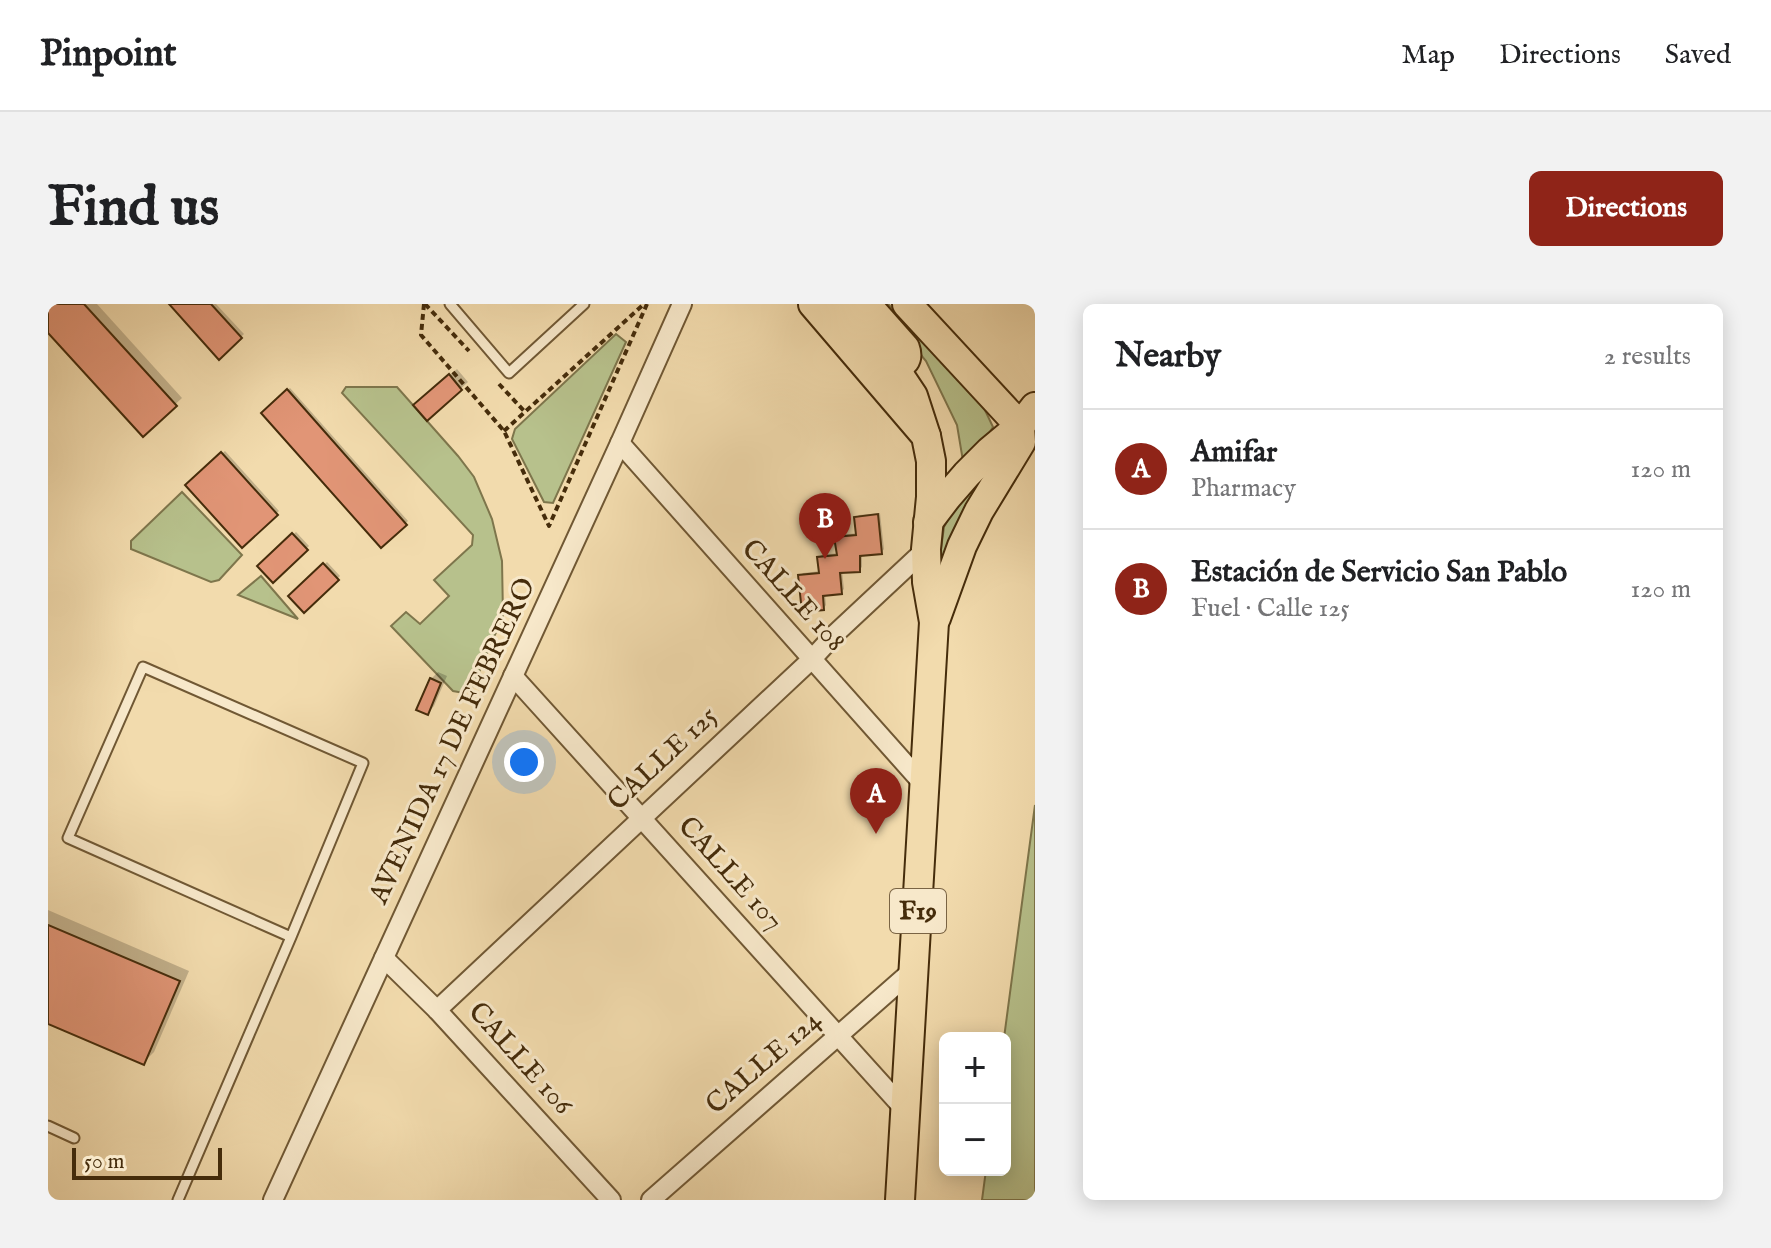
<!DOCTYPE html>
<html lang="en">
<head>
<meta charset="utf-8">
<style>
	body { margin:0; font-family:"IM FELL English",serif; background:#f2f2f2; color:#202124 }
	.controls { position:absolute; right:24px; bottom:24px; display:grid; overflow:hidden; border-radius:12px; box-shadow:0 4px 20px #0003 }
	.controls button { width:72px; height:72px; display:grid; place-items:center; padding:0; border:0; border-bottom:2px solid #e0e0e0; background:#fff; color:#202124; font:40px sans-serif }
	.scale { position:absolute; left:24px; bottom:20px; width:150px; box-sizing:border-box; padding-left:8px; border:4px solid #452c0b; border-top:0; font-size:22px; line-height:28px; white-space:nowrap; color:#452c0b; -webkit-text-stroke:6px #f7e8ca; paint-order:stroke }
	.you { position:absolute; left:476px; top:458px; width:28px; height:28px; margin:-20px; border:6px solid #fff; border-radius:50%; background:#1a73e8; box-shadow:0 0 0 12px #1a73e833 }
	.badge { display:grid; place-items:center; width:52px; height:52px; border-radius:50%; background:#8f2418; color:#fff; font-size:26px; font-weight:700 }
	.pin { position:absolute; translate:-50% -66px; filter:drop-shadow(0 2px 4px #0008) }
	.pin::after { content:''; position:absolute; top:42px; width:28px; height:24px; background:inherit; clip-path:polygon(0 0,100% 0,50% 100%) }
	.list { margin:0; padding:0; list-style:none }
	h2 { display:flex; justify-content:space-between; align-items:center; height:104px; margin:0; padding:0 32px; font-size:34px }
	h2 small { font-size:26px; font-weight:400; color:#757577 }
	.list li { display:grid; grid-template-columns:52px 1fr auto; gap:24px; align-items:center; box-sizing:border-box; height:120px; padding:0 32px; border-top:2px solid #e0e0e0 }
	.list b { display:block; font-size:30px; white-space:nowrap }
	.list p { margin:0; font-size:26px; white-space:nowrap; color:#757577 }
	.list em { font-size:26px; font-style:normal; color:#757577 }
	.map { position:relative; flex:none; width:987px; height:896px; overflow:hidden; border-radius:12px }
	header { display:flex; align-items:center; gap:48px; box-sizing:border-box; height:112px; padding:0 40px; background:#fff; border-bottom:2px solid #e0e0e0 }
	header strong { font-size:38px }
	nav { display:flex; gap:44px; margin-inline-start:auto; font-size:28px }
	.intro { display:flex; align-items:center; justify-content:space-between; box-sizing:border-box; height:192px; padding:0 48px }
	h1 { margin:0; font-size:56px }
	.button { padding:20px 36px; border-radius:12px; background:#8f2418; color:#fff; font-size:28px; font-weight:700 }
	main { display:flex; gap:48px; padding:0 48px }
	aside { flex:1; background:#fff; border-radius:12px; box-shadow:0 4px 20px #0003 }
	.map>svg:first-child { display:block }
</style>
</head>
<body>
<header>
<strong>Pinpoint</strong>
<nav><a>Map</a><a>Directions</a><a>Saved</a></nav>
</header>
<div class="intro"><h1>Find us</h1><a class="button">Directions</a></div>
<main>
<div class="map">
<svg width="987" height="896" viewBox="0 0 987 896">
	<rect width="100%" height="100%" fill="#f2dbad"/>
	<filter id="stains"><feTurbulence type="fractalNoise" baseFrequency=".0025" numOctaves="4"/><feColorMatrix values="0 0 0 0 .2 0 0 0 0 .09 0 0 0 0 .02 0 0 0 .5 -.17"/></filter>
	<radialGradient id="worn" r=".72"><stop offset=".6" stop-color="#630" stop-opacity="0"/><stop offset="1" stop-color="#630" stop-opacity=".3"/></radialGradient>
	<!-- green -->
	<g fill="#b7c18c" stroke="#7e764c" stroke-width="2">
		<path d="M831 0H840L936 104 945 123 930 147 915 157 909 121 878 57Z"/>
		<path d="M568 30 578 38 505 199 496 198 464 135 467 125Z"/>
		<path d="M298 83H349L410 152 426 173 444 215 454 257 455 312 425 382 416 389 405 387 343 322 358 308 372 320 401 292 386 276 424 241 425 231 294 89Z"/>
		<path d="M938 168 911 216 895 261 889 274 896 223 906 204Z"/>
		<path d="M134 188 194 251 171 276 163 278 83 245V237Z"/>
		<path d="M213 272 250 315 190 291Z"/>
		<path d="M987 501V896H934L938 866H957L956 734Z"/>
	</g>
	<!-- shadow -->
	<g fill="#0003">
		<path d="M0 0H49L134 94 95 130 0 26Z"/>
		<path d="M123 0H168L196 30 172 53Z"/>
		<path d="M409 65 420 78 379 115 374 95Z"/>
		<path d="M242 84 360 217 333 241 215 109Z"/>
		<path d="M177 147 231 207 194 241 140 181Z"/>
		<path d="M832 209 836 245 834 248 814 250V263L811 266 794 267 796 285 793 288 777 290 778 301 776 304 752 272 755 269 773 267 771 253 774 251 790 249 789 234 791 231 810 229 808 214 811 211Z"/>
		<path d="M248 228 261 242 225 276 211 262Z"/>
		<path d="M279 258 292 272 256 306 243 292Z"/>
		<path d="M390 368 399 372 386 402 380 409 383 375Z"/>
		<path d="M0 606 141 667 106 748 95 759 0 718Z"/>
	</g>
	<!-- building -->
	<g fill="#e19576" stroke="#452c0b" stroke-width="2">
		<path d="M0 0H36L129 102 95 133 0 29Z"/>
		<path d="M121 0H163L194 34 171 56Z"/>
		<path d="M401 70 414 86 379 117 365 101Z"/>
		<path d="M239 85 359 221 333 244 213 109Z"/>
		<path d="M173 148 230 211 194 244 137 181Z"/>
		<path d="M830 210 834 250 812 252V268L792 269 794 290 775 292 776 306 754 308 750 271 771 269 769 253 789 251 786 233 808 231 806 213Z"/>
		<path d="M244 229 260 246 225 279 209 262Z"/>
		<path d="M275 259 291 276 256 309 240 292Z"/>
		<path d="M382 374 393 379 380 411 368 406Z"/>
		<path d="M0 621 132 677 96 761 0 720Z"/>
	</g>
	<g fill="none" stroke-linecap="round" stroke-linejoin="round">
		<!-- service casing -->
		<g stroke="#705834" stroke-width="13">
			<g id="service">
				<path d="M402 0 461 69 536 0"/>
				<path d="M0 822 26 834"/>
				<path d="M130 896 243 633 315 459 95 363 20 534 243 633"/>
			</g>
		</g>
		<!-- minor casing -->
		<g stroke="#705834" stroke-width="22">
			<g id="minor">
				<path d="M572 139 877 482"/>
				<path d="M465 372 858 807"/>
				<path d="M336 654 389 706 563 896"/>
				<path d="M389 706 764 355 787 330 878 245"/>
				<path d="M225 896 572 139 634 0"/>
				<path d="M603 896 866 665"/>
			</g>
		</g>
		<!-- primary casing -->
		<g stroke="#452c0b" stroke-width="32">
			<g id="primary">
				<path d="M789 0 845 62 865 92 878 132"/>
				<path d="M818 0 857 44C861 55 856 61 845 62"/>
				<path d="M880 218 899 193 919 170 942 147 972 122 987 103"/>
			</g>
		</g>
		<!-- trunk casing -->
		<g stroke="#452c0b" stroke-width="32">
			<g id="trunk">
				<path d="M765 0 878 132 883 157V193L878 245 879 278 886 318 852 896"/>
				<path d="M859 0 972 122 973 138 931 207 914 242 888 314"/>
			</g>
		</g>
		<!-- path -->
		<g stroke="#452c0b" stroke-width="4" stroke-dasharray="6 4" stroke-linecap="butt">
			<path d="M376 0 373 31 456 127 501 222 599 0"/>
			<path d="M377 0 421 47"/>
			<path d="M451 80 477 108"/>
			<path d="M456 127 596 0"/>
		</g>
		<!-- service -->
		<use href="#service" stroke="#f7e8ca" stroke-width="9"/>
		<!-- minor -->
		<use href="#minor" stroke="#f7e8ca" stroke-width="18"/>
		<!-- primary -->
		<use href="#primary" stroke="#f2dbad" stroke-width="28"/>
		<!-- trunk -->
		<use href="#trunk" stroke="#f2dbad" stroke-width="28"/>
	</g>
	<g text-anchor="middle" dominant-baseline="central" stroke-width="6" stroke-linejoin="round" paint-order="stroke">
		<!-- shield labels -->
		<rect fill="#f7e8ca" stroke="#7a6444" stroke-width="2" x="842" y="585" width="56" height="44" rx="6"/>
		<g font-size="26" font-weight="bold" fill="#452c0b">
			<text x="870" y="607">F19</text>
		</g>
		<!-- street labels -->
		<g font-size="28" fill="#452c0b" stroke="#f7e8ca">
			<text transform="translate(745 292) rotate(48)">CALLE 108</text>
			<text transform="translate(405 437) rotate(-65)">AVENIDA 17 DE FEBRERO</text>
			<text transform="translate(615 455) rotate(-43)">CALLE 125</text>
			<text transform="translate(682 570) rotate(48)">CALLE 107</text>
			<text transform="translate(472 755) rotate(48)">CALLE 106</text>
			<text transform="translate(716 759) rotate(-41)">CALLE 124</text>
		</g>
	</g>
	<rect width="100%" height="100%" filter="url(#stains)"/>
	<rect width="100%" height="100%" fill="url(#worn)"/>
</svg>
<div class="controls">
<button>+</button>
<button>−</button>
</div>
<div class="scale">50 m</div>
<div class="you"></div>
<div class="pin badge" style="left:828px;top:530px">A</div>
<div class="pin badge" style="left:777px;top:255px">B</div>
</div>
<aside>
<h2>Nearby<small>2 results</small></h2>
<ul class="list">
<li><span class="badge">A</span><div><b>Amifar</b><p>Pharmacy</p></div><em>120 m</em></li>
<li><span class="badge">B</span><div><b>Estación de Servicio San Pablo</b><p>Fuel · Calle 125</p></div><em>120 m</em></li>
</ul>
</aside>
</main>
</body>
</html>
